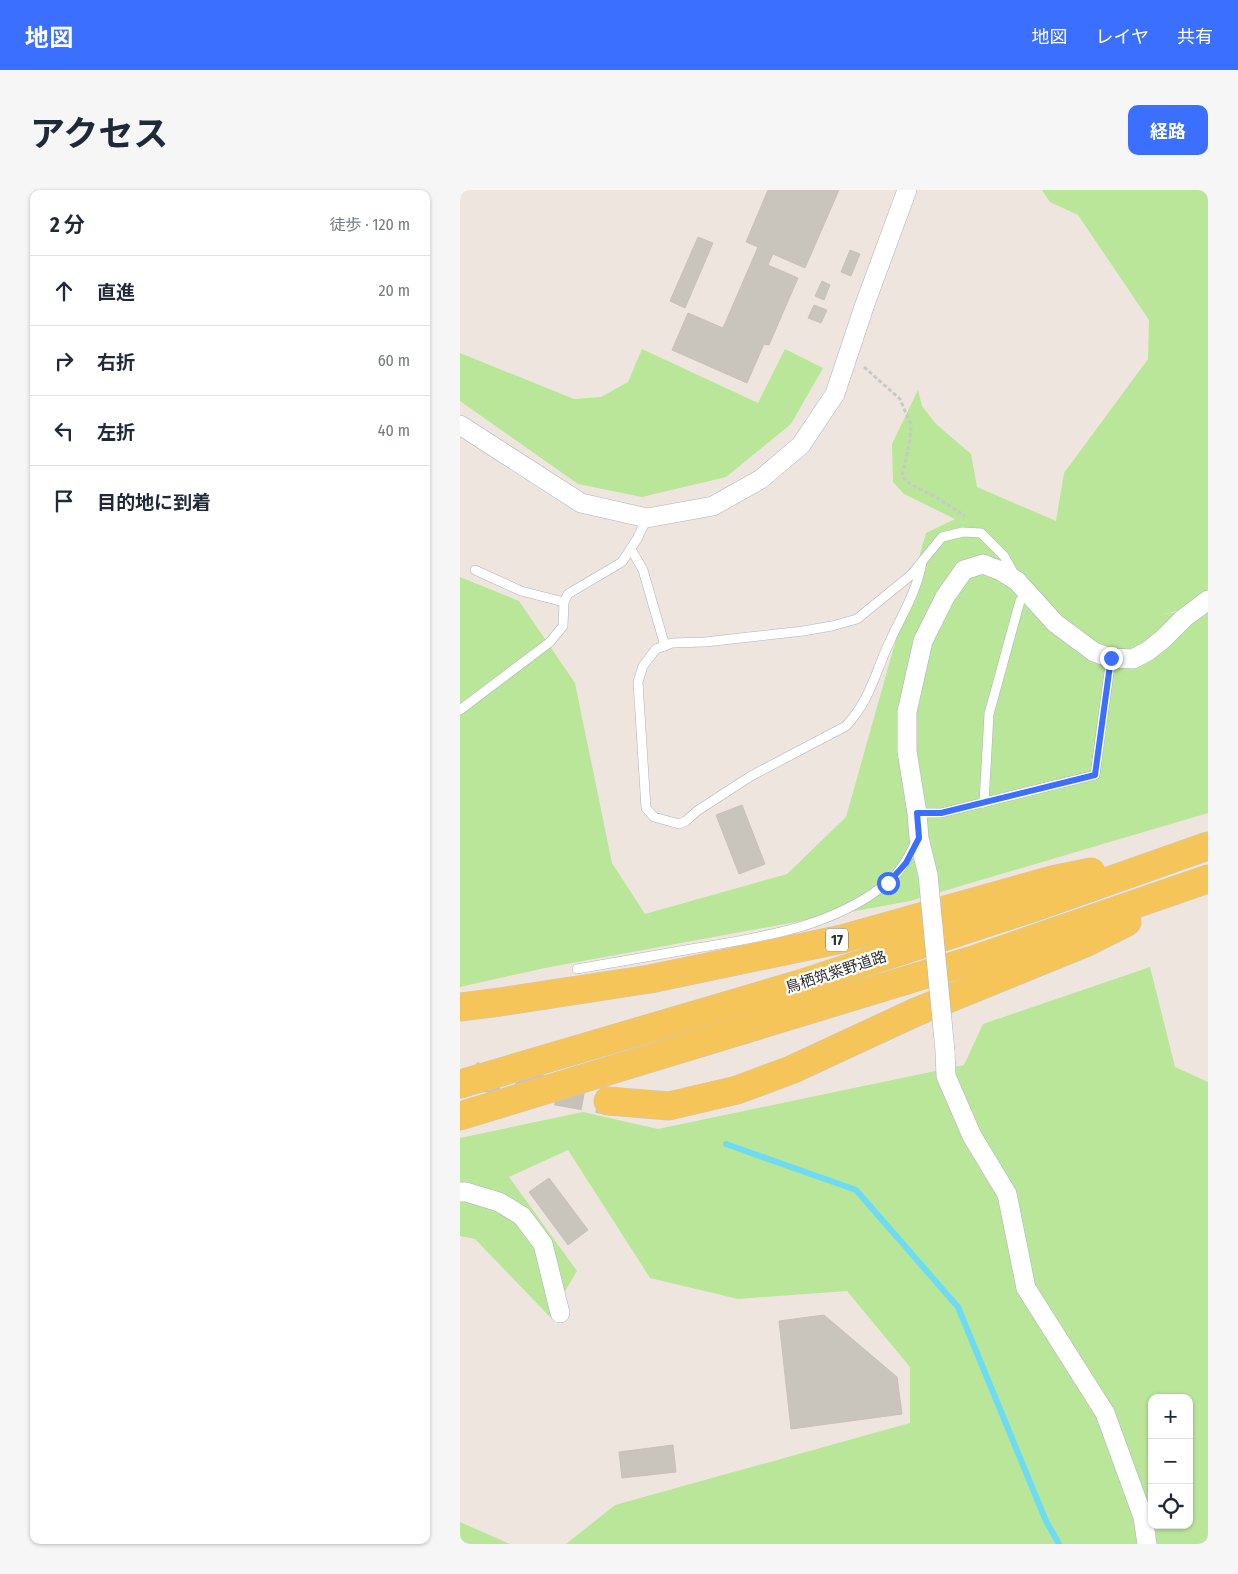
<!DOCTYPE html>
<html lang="ja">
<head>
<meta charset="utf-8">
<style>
	body { margin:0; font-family:"Fira Sans Condensed","Noto Sans JP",sans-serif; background:#f6f6f7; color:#1f2937 }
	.controls { position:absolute; right:15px; bottom:15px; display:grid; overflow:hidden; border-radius:10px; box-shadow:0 1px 4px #0004 }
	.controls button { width:45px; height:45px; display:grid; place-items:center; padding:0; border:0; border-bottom:1px solid #e0e1e3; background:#fff; color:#1f2937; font:25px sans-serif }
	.stop { position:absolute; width:15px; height:15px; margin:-11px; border:4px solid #3a6fff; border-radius:50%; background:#fff }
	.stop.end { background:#3a6fff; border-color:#fff; box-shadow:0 1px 5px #0008 }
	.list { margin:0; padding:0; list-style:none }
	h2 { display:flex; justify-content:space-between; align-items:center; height:65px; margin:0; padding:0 20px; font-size:21px }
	h2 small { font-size:16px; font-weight:400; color:#747a83 }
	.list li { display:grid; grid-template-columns:32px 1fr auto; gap:15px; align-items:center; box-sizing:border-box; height:70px; padding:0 20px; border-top:1px solid #e0e1e3 }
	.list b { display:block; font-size:19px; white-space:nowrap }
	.list em { font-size:16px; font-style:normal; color:#747a83 }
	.icon { flex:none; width:28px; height:28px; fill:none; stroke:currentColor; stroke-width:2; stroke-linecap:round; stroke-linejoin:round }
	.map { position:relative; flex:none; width:748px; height:1354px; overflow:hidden; border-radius:10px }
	header { display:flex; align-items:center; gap:30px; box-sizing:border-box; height:70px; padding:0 25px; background:#3a6fff; color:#fff }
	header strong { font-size:24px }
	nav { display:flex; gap:28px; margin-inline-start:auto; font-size:18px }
	.intro { display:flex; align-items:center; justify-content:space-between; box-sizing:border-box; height:120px; padding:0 30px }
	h1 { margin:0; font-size:35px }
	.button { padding:12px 22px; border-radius:10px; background:#3a6fff; color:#fff; font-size:18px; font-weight:700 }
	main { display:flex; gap:30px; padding:0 30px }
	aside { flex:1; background:#fff; border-radius:10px; box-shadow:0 1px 4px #0004 }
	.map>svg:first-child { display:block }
</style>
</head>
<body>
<header>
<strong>地図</strong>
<nav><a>地図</a><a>レイヤ</a><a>共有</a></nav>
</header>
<div class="intro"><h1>アクセス</h1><a class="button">経路</a></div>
<main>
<aside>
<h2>2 分<small>徒歩 · 120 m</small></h2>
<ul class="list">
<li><svg class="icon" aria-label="ahead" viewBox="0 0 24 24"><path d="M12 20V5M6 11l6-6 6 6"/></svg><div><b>直進</b></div><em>20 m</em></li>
<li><svg class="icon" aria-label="right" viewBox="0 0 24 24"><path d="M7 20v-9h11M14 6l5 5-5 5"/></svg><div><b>右折</b></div><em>60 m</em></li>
<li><svg class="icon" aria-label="left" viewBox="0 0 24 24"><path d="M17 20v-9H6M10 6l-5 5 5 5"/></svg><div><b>左折</b></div><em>40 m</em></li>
<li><svg class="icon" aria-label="arrive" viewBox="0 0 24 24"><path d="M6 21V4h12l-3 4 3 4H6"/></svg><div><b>目的地に到着</b></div></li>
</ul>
</aside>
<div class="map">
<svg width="748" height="1354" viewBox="0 0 748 1354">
	<rect width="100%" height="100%" fill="#eee6de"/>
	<!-- green -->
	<g fill="#b9e698" fill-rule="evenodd">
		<path d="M582 0H748V414L699 425 748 417V623L450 711 85 778 0 797V387L59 411 115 493 152 673 185 724 327 684 386 627 466 343 495 329 444 304 433 292 432 254 458 200 462 216 476 234 511 264 517 297 596 331 604 283 688 169 689 130 618 25 590 12Z"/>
		<path d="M182 159 298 213 325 159 363 178 331 234 266 287 182 307 118 294 0 211V163L114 209 141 207 168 192Z"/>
		<path d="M690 777 715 877 748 892V1354H106L155 1315 450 1233V1177L387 1101 278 1109 190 1088 108 960 49 987 117 1081 90 1127 15 1049 0 1046V948L123 922 198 939 504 875 523 834ZM692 1208H729V1335H692Z"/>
		<path d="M0 1332 50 1354H0Z"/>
	</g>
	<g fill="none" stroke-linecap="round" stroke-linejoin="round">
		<!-- stream -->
		<path stroke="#6ddbf4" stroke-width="6" d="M266 954 396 1000 498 1117 586 1331 599 1354"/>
	</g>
	<!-- building -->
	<g fill="#c9c4bc" stroke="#cac1b7">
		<path d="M308 0H379L345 78 313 64 308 75 338 88 309 155 304 154 287 193 212 160 228 123 263 138 298 57 286 52Z"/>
		<path d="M238 47 253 53 225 118 210 111Z"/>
		<path d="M390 60 400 64 391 86 381 82Z"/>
		<path d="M362 91 370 95 364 110 355 106Z"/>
		<path d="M354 115 367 120 361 133 348 128Z"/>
		<path d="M282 615 305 674 279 684 256 625Z"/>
		<path d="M89 988 128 1040 108 1055 69 1002Z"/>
		<path d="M364 1125 437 1187 442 1224 331 1239 319 1131Z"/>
		<path d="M213 1255 216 1282 162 1288 159 1262Z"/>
	</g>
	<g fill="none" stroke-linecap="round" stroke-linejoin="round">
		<!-- primary-tunnel -->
		<path stroke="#c7c1ba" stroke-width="28" stroke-dasharray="28 14" stroke-linecap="butt" d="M14 886 148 911"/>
		<!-- lane casing -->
		<g stroke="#aeb2bc" stroke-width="10">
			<g id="lane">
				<path d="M171 359 183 380 205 456"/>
				<path d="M462 372C457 401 442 425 430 451 415 482 411 509 386 536L291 586 237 621 226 631 219 634 194 627 186 618 178 492 183 476 196 459 212 453 245 452 343 441 372 436 397 429 451 385 482 347 503 342 521 343 544 366 554 384"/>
				<path d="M15 380 61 401 104 412"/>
				<path d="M0 520 90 452 103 436 104 412 108 404 162 372 177 349 187 328"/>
				<path d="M524 613 529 524 560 411 567 403"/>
				<path d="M457 623H481L635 585 651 468"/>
				<path d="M117 779C157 772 197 765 237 758 303 747 373 737 427 693 441 682 449 666 457 650"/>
			</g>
		</g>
		<!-- street casing -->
		<g stroke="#aeb2bc" stroke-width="20">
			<g id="street">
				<path d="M0 235 121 313 187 328 253 316 301 289 341 255 375 204 405 114 447 0"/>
				<path d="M468 685 459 648 457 623 447 561V522L463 451 485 407 504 380 523 374 541 381 557 391 595 433 634 462 651 468 673 469 688 461 703 449 724 428 748 410"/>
				<path d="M485 861 486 886 512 946 547 1004 566 1098 645 1223 683 1327 687 1354"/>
				<path d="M0 1002H6L39 1012 62 1026 83 1054 100 1123"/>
			</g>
		</g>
		<!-- primary casing -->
		<g stroke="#c8c8c8" stroke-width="29">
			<g id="primary">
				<path d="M0 817 40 812 190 789 382 749 592 690 631 682"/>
				<path d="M0 894 340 794 575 717 748 656"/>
				<path d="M148 911 209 916 277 900 331 880 456 822 625 753 667 732"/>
				<path d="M0 926 516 769 748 689"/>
			</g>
		</g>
		<!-- path -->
		<path stroke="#c8c8c8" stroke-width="3" stroke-dasharray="4 2.5" stroke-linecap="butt" d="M404 177 440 209 451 235 450 250 442 286 450 294 476 307 505 326"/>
		<!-- lane -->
		<use href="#lane" stroke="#fff" stroke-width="9"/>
		<!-- street -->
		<use href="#street" stroke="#fff" stroke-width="19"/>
		<!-- primary -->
		<use href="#primary" stroke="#f6c55a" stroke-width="28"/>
		<!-- street-bridge casing -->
		<g stroke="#aeb2bc" stroke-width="20" stroke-linecap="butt">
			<path id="street-bridge" d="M468 685 485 861"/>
		</g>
		<!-- street-bridge -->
		<use href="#street-bridge" stroke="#fff" stroke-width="19"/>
	</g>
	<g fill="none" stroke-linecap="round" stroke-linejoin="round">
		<!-- route -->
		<path stroke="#3a6fff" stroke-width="6" d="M428 693 446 673 459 648 457 623H481L635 585 651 468"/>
	</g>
	<g text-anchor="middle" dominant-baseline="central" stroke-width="4.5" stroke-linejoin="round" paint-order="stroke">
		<!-- shield labels -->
		<rect fill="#fff" stroke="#6b6b6b" stroke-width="1" x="366" y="738.5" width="22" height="23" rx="4"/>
		<g font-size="14" font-weight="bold" fill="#2c2c2c">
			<text x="377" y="750">17</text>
		</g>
		<!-- street labels -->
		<g font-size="15" fill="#2c2c2c" stroke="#fff">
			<text transform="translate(376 782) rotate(-18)">鳥栖筑紫野道路</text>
		</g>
	</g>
</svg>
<div class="controls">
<button>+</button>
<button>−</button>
<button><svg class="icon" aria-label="locate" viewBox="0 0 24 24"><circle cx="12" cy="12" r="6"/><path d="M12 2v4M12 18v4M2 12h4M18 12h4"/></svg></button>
</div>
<div class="stop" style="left:428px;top:693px"></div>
<div class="stop end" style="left:651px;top:468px"></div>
</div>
</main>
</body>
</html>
